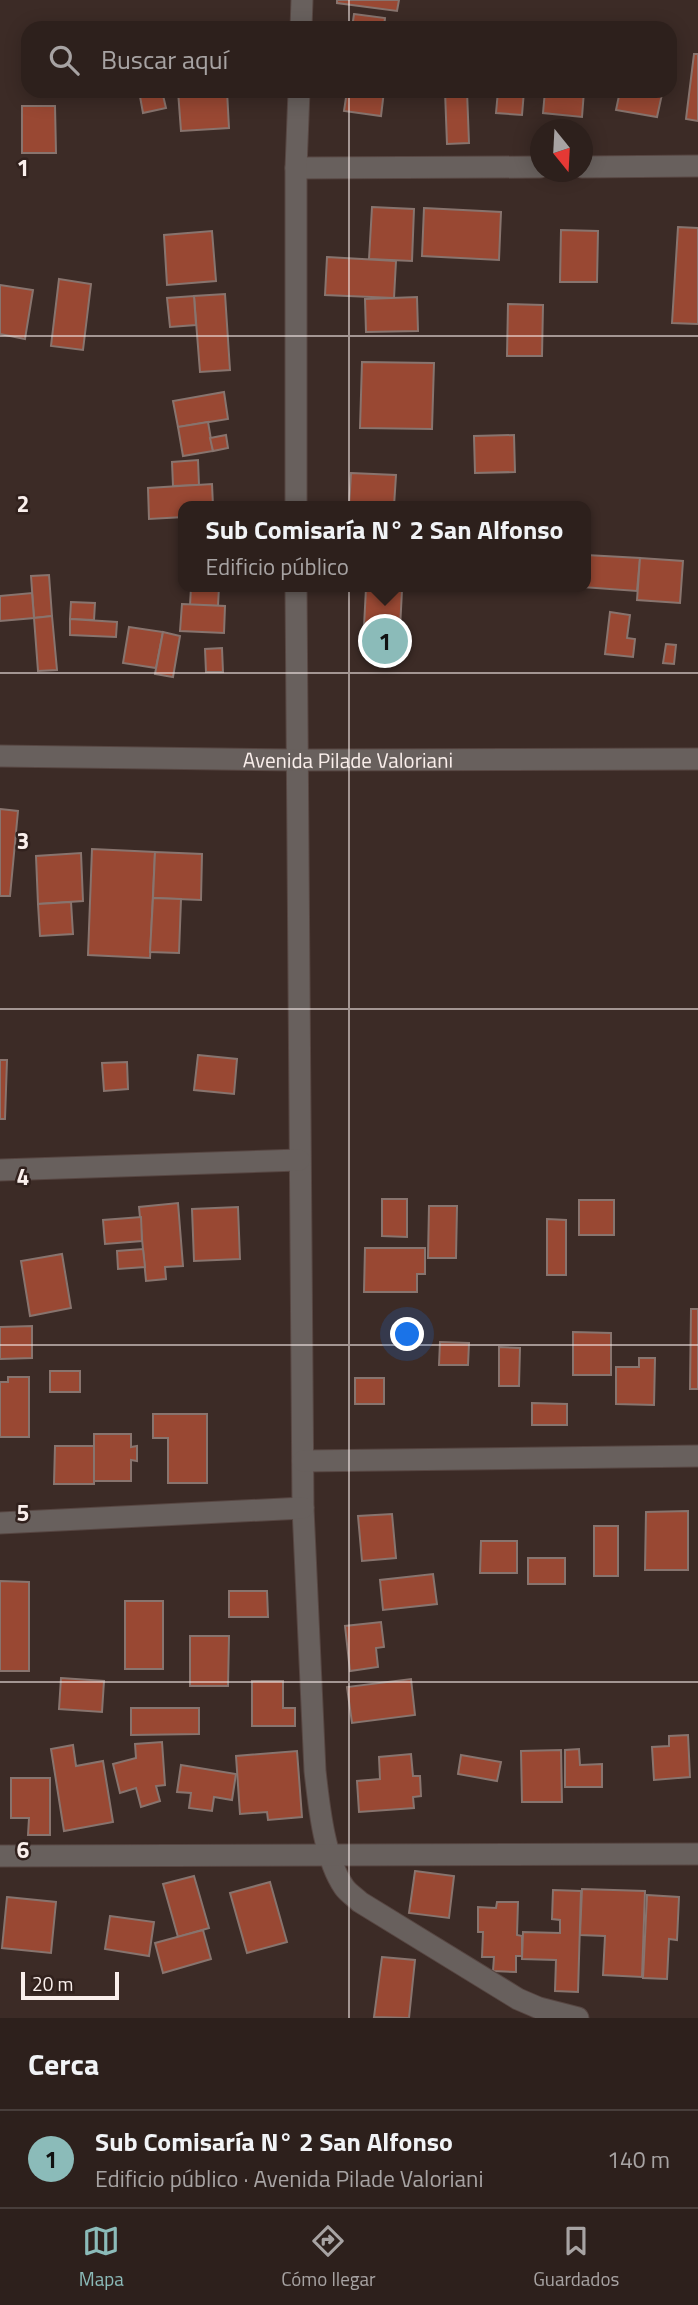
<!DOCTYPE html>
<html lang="es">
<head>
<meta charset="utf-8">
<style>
	body { margin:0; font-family:"Titillium Web",sans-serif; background:#392d29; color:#f1f3f6 }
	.compass { position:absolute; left:530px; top:119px; width:63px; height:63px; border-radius:50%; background:#2d201c; box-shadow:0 4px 18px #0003; rotate:162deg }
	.scale { position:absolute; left:21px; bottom:18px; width:98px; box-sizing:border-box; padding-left:7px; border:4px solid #faefec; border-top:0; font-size:19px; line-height:24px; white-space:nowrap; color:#faefec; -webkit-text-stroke:5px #31211d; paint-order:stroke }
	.you { position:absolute; left:408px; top:1335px; width:24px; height:24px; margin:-18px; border:5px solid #fff; border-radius:50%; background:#1a73e8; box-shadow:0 0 0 10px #1a73e833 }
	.badge { display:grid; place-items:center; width:46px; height:46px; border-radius:50%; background:#8bbbb9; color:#111; font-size:23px; font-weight:700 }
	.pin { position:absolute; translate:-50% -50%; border:4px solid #fff; box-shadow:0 2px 7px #0006 }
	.popup { position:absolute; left:178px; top:501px; width:413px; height:91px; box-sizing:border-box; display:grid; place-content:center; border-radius:14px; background:#2d201c; filter:drop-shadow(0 2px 5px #0005); font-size:23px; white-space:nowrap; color:#a7a3a3 }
	.popup b { font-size:26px; color:#f1f3f6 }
	.popup::after { content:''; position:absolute; left:50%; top:100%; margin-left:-14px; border:14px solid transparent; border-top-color:#2d201c }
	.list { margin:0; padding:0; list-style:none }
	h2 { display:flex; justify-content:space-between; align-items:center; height:91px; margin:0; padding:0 28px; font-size:30px }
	h2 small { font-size:23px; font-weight:400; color:#a7a3a3 }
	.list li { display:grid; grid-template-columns:46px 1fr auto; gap:21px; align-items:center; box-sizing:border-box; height:98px; padding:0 28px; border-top:2px solid #483e3b }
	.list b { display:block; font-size:26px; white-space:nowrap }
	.list p { margin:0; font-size:23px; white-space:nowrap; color:#a7a3a3 }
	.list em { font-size:23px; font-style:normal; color:#a7a3a3 }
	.icon { flex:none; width:38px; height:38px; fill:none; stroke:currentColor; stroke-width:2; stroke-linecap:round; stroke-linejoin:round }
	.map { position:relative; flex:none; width:698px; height:2018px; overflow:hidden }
	.search { position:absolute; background:#2d201c; box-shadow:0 4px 18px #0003; left:21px; right:21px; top:21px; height:77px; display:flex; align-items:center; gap:18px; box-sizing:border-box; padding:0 24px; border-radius:21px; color:#a7a3a3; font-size:26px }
	.sheet { height:189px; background:#2d201c }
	nav { display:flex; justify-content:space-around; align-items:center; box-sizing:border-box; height:98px; border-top:2px solid #483e3b; background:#2d201c; font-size:19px; color:#a7a3a3 }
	nav a { display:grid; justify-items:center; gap:4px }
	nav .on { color:#8bbbb9 }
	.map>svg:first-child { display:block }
</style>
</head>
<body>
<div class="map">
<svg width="698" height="2018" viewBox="0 0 698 2018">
	<rect width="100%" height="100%" fill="#3c2b26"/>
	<!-- building -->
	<g fill="#994833" stroke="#88746e" stroke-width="2">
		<path d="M337 0H399L397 11 337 3Z"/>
		<path d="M354 14 385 18 384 28H352Z"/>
		<path d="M694 54H698V121L686 119Z"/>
		<path d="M139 91H162L166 108 143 113Z"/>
		<path d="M178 91H227L229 128 181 131Z"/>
		<path d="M347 91H384L381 116 344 111Z"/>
		<path d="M445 91H467L469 143 447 144Z"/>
		<path d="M498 91H524L522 115 496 113Z"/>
		<path d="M545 91H584L582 117 543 113Z"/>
		<path d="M620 91H647L662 94 657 117 616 110Z"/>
		<path d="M22 106H55L56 153H22Z"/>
		<path d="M372 207 414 209 412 261 369 259Z"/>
		<path d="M424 208 501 212 499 260 422 256Z"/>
		<path d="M678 227 698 228V324L672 323Z"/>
		<path d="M561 230 598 231 597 282H560Z"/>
		<path d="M212 231 216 281 167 285 164 235Z"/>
		<path d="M327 257 396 261 394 298 325 295Z"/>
		<path d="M59 279 91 284 83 350 51 346Z"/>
		<path d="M0 285 33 290 25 339 0 334Z"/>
		<path d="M225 294 230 370 200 372 194 296Z"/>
		<path d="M194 296 196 325 170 327 167 298Z"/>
		<path d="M417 297 418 331 366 332 365 299Z"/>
		<path d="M508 304 543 305 542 356H507Z"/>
		<path d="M362 362 434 363 432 429 360 428Z"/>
		<path d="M224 392 228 419 178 427 173 401Z"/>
		<path d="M208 422 213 451 183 456 178 427Z"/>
		<path d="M226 435 228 448 213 451 210 438Z"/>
		<path d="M514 435 515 472 475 473 474 436Z"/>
		<path d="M198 460 199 485 173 486 172 462Z"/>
		<path d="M351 473 396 475 394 506H349Z"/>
		<path d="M212 484 213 506H184V517L149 519 148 488Z"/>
		<path d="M586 555 640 558 637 591 582 587H586Z"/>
		<path d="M640 558 683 561 680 603 637 600Z"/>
		<path d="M49 575 52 616 34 618 31 576Z"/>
		<path d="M191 587H219L218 606 190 605Z"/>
		<path d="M366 588 402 590 399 648 363 646Z"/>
		<path d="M32 593 34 618 0 621V596Z"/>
		<path d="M71 602 95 603 94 620 70 619Z"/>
		<path d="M182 604 225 606 224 633 180 631Z"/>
		<path d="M610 612 630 615 627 638 635 639 633 657 605 654Z"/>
		<path d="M52 616 57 670 38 671 34 618Z"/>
		<path d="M70 619 117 622 116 637 70 635Z"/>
		<path d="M129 627 163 632 156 668 123 663Z"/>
		<path d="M163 632 180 636 173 677 155 674Z"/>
		<path d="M666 644 676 645 674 664 663 663Z"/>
		<path d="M222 648 223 672H206L205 649Z"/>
		<path d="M0 809 18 811 10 896H0Z"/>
		<path d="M92 849 155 852 150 958 88 955Z"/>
		<path d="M155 852 202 854 201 900 153 898Z"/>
		<path d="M81 853 83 901 38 904 36 856Z"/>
		<path d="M153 898 181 899 179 953 150 952Z"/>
		<path d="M71 902 73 934 40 936 38 904Z"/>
		<path d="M198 1055 237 1059 234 1094 194 1090Z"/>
		<path d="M0 1060H7L5 1119H0Z"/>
		<path d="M127 1062 128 1089 104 1091 102 1063Z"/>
		<path d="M382 1199H407V1237L382 1236Z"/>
		<rect x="579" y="1200" width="35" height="35"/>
		<path d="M178 1203 183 1266 165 1267 166 1279 146 1281 139 1207Z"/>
		<path d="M429 1206H457L456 1258H428Z"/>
		<path d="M238 1207 240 1259 194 1261 192 1209Z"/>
		<path d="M141 1217 142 1241 105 1244 103 1220Z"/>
		<path d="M547 1219 566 1220V1275H547Z"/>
		<path d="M365 1248H425V1274H417V1292H364Z"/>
		<path d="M143 1249 145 1267 118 1269 117 1251Z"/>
		<path d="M62 1254 71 1308 30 1316 21 1261Z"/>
		<path d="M691 1309H698V1389H690Z"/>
		<path d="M32 1326V1358L0 1359V1327Z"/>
		<path d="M573 1332 611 1333V1375H573Z"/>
		<path d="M440 1342 469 1343 468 1365H439Z"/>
		<path d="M499 1347 520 1348 519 1386H499Z"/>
		<path d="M639 1358H655L654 1405 616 1404V1367H639Z"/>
		<rect x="50" y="1371" width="30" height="21"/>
		<path d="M8 1377H29V1437H0V1382H8Z"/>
		<rect x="355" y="1378" width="29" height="26"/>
		<path d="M532 1403 567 1404V1425H532Z"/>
		<path d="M153 1414H207V1483H168V1438H153Z"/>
		<path d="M94 1434H131V1447L137 1446V1461L131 1460V1481H94Z"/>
		<path d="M55 1446H94V1484H54Z"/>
		<path d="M688 1511V1570H645L646 1512Z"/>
		<path d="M392 1514 396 1558 362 1561 358 1516Z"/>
		<rect x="594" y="1526" width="24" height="50"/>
		<path d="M481 1541H517V1573H480Z"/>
		<rect x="528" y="1558" width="37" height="26"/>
		<path d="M433 1574 437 1604 383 1610 380 1580Z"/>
		<path d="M0 1581 29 1582V1671H0Z"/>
		<path d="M229 1591H267L268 1617H229Z"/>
		<rect x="125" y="1601" width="38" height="68"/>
		<path d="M381 1622 384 1647 376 1648 378 1667 350 1671 345 1626Z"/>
		<path d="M190 1636H229L228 1686H190Z"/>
		<path d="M61 1678 104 1681 102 1712 59 1709Z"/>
		<path d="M411 1679 415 1715 352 1723 347 1687Z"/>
		<path d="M252 1681H283V1708H295V1726H252Z"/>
		<path d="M131 1708H199V1734L131 1735Z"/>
		<path d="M688 1735 690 1777 654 1780 652 1747 669 1746V1736Z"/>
		<path d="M162 1742 165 1785 156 1786 160 1801 141 1807 136 1788 120 1793 113 1764 136 1758 135 1744Z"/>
		<path d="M73 1745 76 1766 103 1761 113 1822 64 1831 51 1749Z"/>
		<path d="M579 1749 580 1765 602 1764V1787H565V1750Z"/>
		<path d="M561 1750 562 1802H522L521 1751Z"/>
		<path d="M297 1751 302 1817 268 1820 267 1812 240 1814 236 1756Z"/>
		<path d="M411 1754 413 1776H420L421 1796 413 1797 414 1808 359 1812 357 1781 380 1779 379 1757Z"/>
		<path d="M461 1755 501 1762 497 1781 458 1774Z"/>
		<path d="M181 1765 236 1774 232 1800 214 1797 212 1811 189 1808 191 1793 177 1792Z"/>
		<path d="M11 1778H50V1835H28L29 1818H11Z"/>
		<path d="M415 1871 454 1876 449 1918 409 1913Z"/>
		<path d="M194 1876 209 1928 178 1937 163 1884Z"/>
		<path d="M270 1882 287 1942 247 1953 230 1893Z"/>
		<path d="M582 1889 645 1891 642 1977 603 1975 605 1936 580 1935Z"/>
		<path d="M553 1890 581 1891 578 1992 555 1991 556 1960 522 1959 523 1932 560 1933V1920L552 1919Z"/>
		<path d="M647 1895 679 1897 677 1940 669 1939 667 1979 643 1978Z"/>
		<path d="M7 1897 56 1902 51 1953 2 1948Z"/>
		<path d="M497 1902H518L517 1935 522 1936V1956H516V1972L493 1971 494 1957H482L483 1932H478V1907L496 1908Z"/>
		<path d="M110 1916 154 1922 149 1956 105 1949Z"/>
		<path d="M203 1930 211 1959 163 1973 155 1943Z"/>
		<path d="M382 1957 415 1960 409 2018 374 2017Z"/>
	</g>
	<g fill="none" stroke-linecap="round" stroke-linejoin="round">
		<!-- street casing -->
		<g stroke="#574642" stroke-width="23">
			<g id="street">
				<path d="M301 28 302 0"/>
				<path d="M582 167 698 166"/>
				<path d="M296 168 540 167"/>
				<path d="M296 506V168L299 91"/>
				<path d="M296 587 303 1508 315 1771C319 1806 324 1858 344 1887 348 1893 355 1897 360 1902L518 1999 539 2008 578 2018"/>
				<path id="s1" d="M0 756 297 760 698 759"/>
				<path d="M0 1170 299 1160"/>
				<path d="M303 1461 698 1456"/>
				<path d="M0 1523 303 1508"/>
				<path d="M0 1856 698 1854"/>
			</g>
		</g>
		<!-- street -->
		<use href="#street" stroke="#68605d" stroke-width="21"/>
	</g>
	<!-- grid -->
	<path fill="none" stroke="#faefec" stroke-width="2" stroke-opacity="0.55" d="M349 0V28M349 91V2018M0 336H698M0 673H698M0 1009H698M0 1345H698M0 1682H698"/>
	<g text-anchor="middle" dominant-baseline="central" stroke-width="5" stroke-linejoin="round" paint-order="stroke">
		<!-- street labels -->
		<g font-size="21" fill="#faefec" stroke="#31211d">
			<text stroke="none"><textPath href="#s1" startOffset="348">Avenida Pilade Valoriani</textPath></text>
		</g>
	</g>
	<g font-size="23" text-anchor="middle" font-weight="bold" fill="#faefec" stroke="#31211d" stroke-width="5" stroke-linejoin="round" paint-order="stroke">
		<text x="23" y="176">1</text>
		<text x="23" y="512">2</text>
		<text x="23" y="849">3</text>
		<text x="23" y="1185">4</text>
		<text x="23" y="1521">5</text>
		<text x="23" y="1858">6</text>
	</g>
</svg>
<svg class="compass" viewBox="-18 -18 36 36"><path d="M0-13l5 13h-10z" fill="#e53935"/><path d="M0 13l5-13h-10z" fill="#a7a3a3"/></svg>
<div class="scale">20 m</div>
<div class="you"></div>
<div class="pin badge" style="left:385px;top:641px">1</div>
<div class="popup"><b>Sub Comisaría N° 2 San Alfonso</b>Edificio público</div>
<div class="search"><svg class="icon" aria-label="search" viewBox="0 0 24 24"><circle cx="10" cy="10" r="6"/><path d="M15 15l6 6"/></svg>Buscar aquí</div>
</div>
<section class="sheet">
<h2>Cerca<small></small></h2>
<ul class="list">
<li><span class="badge">1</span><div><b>Sub Comisaría N° 2 San Alfonso</b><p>Edificio público · Avenida Pilade Valoriani</p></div><em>140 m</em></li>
</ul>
</section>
<nav>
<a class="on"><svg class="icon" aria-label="map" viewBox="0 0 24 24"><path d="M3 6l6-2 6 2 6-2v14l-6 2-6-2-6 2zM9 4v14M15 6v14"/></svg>Mapa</a>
<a><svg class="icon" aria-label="directions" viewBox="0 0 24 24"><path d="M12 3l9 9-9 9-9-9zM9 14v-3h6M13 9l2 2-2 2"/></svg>Cómo llegar</a>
<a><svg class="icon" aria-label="saved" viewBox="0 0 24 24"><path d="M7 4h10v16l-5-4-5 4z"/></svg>Guardados</a>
</nav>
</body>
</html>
